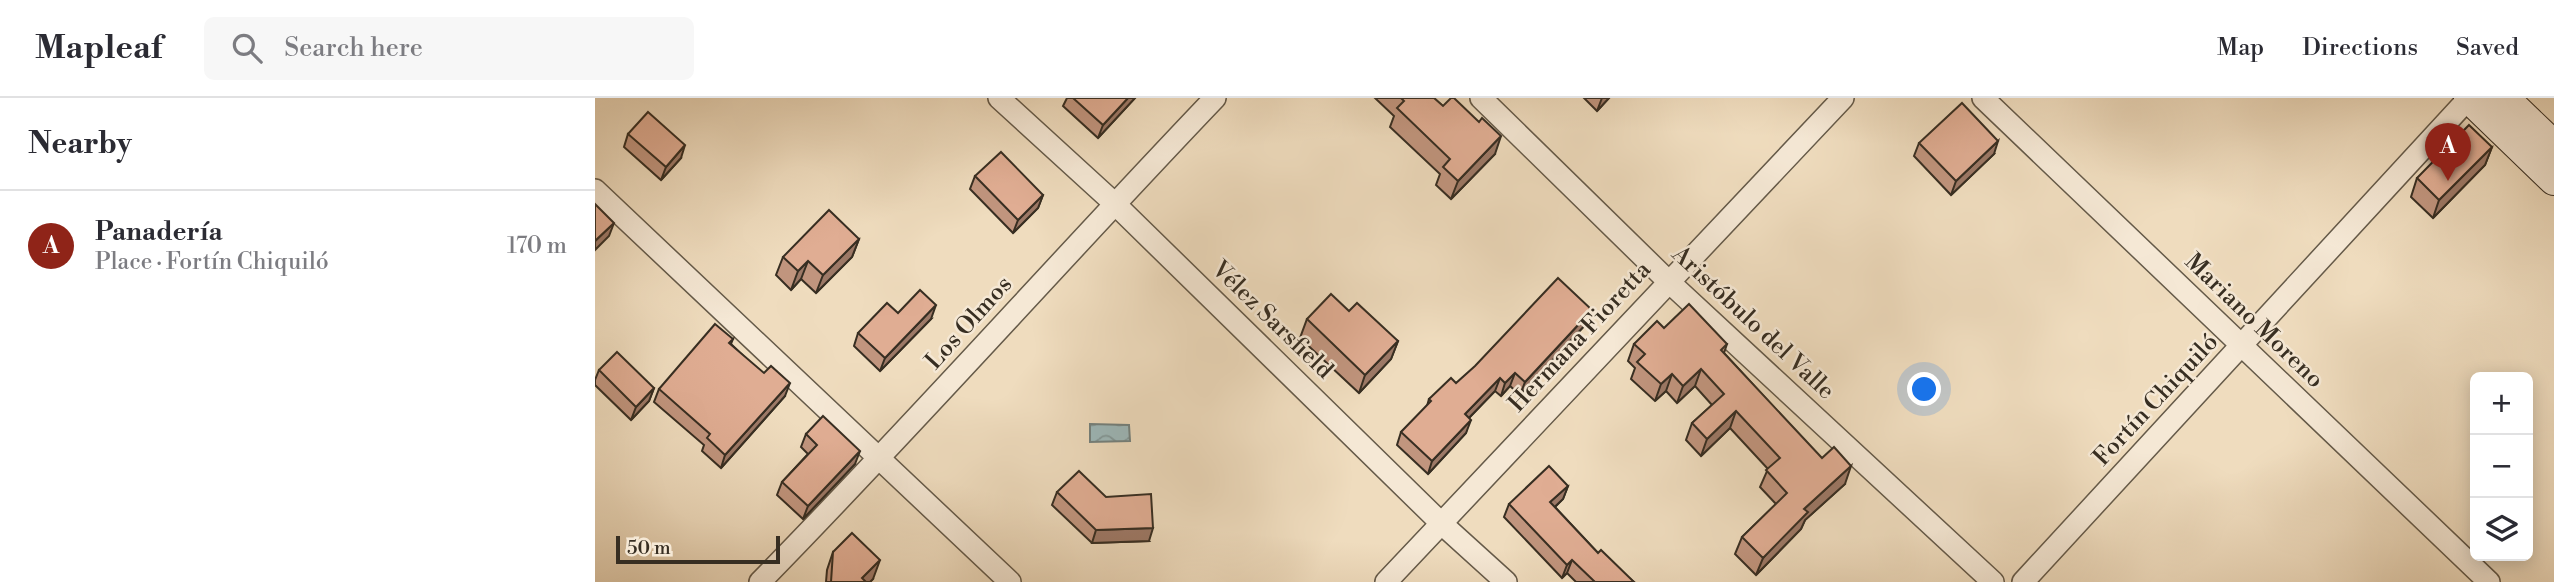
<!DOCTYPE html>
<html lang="en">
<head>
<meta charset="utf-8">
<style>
	body { margin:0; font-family:"Libre Bodoni",serif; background:#f7f7f7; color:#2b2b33 }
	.controls { position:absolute; right:21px; bottom:21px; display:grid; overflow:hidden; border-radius:10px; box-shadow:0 4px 18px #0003 }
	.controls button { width:63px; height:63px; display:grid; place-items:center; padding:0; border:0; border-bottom:2px solid #e1e1e2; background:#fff; color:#2b2b33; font:35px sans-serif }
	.scale { position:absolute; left:21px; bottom:18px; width:164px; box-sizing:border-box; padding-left:7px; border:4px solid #372e22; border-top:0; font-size:19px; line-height:24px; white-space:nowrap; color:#372e22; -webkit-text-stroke:5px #f5e8d5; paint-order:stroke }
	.you { position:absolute; left:1330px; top:292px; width:24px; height:24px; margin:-18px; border:5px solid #fff; border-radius:50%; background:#1a73e8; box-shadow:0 0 0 10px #1a73e833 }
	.badge { display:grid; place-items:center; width:46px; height:46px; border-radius:50%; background:#8f2418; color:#fff; font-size:23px; font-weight:700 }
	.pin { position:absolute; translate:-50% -58px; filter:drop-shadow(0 2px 4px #0008) }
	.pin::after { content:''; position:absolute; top:37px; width:24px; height:21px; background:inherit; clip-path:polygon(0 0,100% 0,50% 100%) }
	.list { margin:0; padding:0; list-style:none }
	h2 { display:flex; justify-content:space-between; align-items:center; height:91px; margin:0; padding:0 28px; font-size:30px }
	h2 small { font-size:23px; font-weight:400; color:#7c7c81 }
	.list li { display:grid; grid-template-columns:46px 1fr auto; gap:21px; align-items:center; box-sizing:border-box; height:112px; padding:0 28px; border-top:2px solid #e1e1e2 }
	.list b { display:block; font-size:26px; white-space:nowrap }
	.list p { margin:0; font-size:23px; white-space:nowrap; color:#7c7c81 }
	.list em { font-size:23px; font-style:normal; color:#7c7c81 }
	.icon { flex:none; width:38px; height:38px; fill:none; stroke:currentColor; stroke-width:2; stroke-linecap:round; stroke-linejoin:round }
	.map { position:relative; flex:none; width:1959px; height:484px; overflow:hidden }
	header { display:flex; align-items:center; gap:42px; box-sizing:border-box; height:98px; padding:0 35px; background:#fff; border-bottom:2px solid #e1e1e2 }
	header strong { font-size:33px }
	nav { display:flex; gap:38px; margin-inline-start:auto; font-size:24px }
	.search { width:490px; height:63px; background:#f7f7f7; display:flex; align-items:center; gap:18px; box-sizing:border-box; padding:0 24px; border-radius:10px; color:#7c7c81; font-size:26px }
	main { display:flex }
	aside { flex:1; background:#fff }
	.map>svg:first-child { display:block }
</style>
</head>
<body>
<header>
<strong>Mapleaf</strong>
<div class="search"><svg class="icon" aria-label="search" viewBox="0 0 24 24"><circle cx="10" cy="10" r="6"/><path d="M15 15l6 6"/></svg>Search here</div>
<nav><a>Map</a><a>Directions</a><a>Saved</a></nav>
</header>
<main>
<aside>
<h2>Nearby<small></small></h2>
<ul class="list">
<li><span class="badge">A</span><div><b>Panadería</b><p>Place · Fortín Chiquiló</p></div><em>170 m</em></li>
</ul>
</aside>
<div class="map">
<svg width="1959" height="484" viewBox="0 0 1959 484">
	<defs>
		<pattern id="water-waves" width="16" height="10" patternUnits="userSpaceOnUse" patternTransform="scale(1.75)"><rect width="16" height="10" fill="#9db9bb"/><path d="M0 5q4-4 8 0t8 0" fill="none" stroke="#819798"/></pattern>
	</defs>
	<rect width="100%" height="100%" fill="#efdcbe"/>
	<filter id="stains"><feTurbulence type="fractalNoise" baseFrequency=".00286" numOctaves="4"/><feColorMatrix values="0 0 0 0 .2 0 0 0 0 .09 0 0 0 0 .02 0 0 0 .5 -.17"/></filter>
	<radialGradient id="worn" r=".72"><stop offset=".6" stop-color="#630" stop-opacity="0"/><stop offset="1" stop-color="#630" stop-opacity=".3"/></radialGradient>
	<!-- water -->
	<path fill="url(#water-waves)" stroke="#74817e" stroke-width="2" d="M495 326 534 327 535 343 495 344Z"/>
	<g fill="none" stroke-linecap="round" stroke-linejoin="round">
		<!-- street casing -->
		<g stroke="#655a49" stroke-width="24">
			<g id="street">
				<path d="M404 0 519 105 847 426 911 484"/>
				<path d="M886 0 1073 183 1398 484"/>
				<path d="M1388 0 1894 484"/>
				<path d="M0 92 415 484"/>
				<path d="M165 484C320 326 467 160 620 0"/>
				<path d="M791 484 1248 0"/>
				<path d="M1428 484 1874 0"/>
			</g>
		</g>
		<!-- secondary casing -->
		<g stroke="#372e22" stroke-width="32">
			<g id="secondary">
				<path d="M1874 0 1959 82"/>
				<path d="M1909 0 1959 48"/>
			</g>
		</g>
		<!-- street -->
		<use href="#street" stroke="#f5e8d5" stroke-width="21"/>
		<!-- secondary -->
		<use href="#secondary" stroke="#f5e8d5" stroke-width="30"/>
	</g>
	<!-- wall -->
	<g fill="#c1957e" stroke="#372e22" stroke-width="2">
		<path d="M472 0H540L503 40 468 8Z"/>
		<path d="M780 0H839L900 56 856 101 841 87 845 76 795 29 799 18Z"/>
		<path d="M989 0H1014L1002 13Z"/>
		<path d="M33 36 86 60 66 82 29 49Z"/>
		<path d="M1324 45 1399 56 1356 97 1319 58Z"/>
		<path d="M1897 49 1890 67 1838 120 1816 99 1822 80Z"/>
		<path d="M380 78 448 97 443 110 418 135 375 91Z"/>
		<path d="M264 141 257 159 221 195 206 181 196 192 181 177 188 159Z"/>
		<path d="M754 213 803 243 796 261 764 295 705 240 712 221Z"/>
		<path d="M336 221 285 273 259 248 263 235Z"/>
		<path d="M992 225 925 297 915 288 906 298 900 293 874 320 871 335 833 376 802 347 806 334 832 308 834 301 861 285Z"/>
		<path d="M1069 230 1132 246 1129 255 1250 386 1210 422 1206 431 1161 477 1140 456 1147 439 1181 406 1165 389 1173 371 1135 330 1106 358 1091 342 1097 325 1117 307 1100 288 1082 305 1071 293 1060 303 1036 281 1040 270 1033 263 1039 246Z"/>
		<path d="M138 241 136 246 190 298 126 370 107 353 109 347 59 304 64 291Z"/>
		<path d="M4 272 59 290 54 303 36 322 0 287V282Z"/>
		<path d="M211 336 260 366 208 421 182 397 187 384 213 356 206 349Z"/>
		<path d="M973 388 968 401 960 409 1003 455 1039 484H981L972 475 967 480 909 419 914 406Z"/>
		<path d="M462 394 511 399 554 443 497 445 457 407Z"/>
		<path d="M238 454 278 481 275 484H231L232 472Z"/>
	</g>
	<!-- shaded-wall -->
	<g fill="#9d7967" stroke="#372e22" stroke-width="2">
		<path d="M533 0H540L503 40 508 27Z"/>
		<path d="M1007 0H1014L1002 13Z"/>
		<path d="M906 38 900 56 856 101 863 83Z"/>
		<path d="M1403 43 1399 56 1356 97 1361 83Z"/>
		<path d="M90 47 86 60 66 82 71 69Z"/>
		<path d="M1897 49 1890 67 1838 120 1844 102Z"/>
		<path d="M448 97 443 110 418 135 423 122Z"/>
		<path d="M19 125 14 138 0 152V143Z"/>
		<path d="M264 141 257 159 221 195 228 177Z"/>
		<path d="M213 163 206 181 196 192 203 173Z"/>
		<path d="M341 207 336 221 285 273 290 260Z"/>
		<path d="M997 212 992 225 925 297 930 284Z"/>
		<path d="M803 243 796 261 764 295 770 277Z"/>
		<path d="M1106 271 1100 288 1082 305 1088 288Z"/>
		<path d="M920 275 915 288 906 298 910 285Z"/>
		<path d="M1077 276 1071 293 1060 303 1066 286Z"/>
		<path d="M905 280 900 293 865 329 870 316Z"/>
		<path d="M195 285 190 298 126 370 130 357Z"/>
		<path d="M59 290 54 303 36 322 41 309Z"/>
		<path d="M1141 313 1135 330 1106 358 1112 341Z"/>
		<path d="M876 322 871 335 833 376 837 363Z"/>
		<path d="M265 353 260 366 208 421 213 408Z"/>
		<path d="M1256 368 1250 386 1210 422 1206 431 1161 477 1168 460 1209 411Z"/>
		<path d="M973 388 968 401 950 418 955 404Z"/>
		<path d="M558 430 554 443 497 445 501 432Z"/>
		<path d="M285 462 278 481 275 484H266L267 480Z"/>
		<path d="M977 462 972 475 967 480 972 467Z"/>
	</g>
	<!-- building -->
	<g fill="#e0ad93" stroke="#372e22" stroke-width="2">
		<path d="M478 0H533L508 27Z"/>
		<path d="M806 0H839L848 8 856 0H859L884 24 887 20 906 38 863 83 848 69 855 61 802 10 809 3Z"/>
		<path d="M1367 5 1403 43 1361 83 1324 45Z"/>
		<path d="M53 14 90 47 71 69 33 36Z"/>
		<path d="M1874 27 1897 49 1844 102 1822 80Z"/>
		<path d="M406 54 448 97 423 122 380 78Z"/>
		<path d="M0 106 19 125 0 143Z"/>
		<path d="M234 112 264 141 228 177 213 163 203 173 188 159Z"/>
		<path d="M963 180 997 212 930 284 920 275 910 285 905 280 870 316 876 322 837 363 806 334 836 303 834 301 856 280 861 285 880 268Z"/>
		<path d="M325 192 341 207 290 260 263 235 292 205 303 215Z"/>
		<path d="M736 196 754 213 762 205 803 243 770 277 712 221Z"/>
		<path d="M1094 206 1132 246 1126 252 1227 360 1239 349 1256 368 1209 411 1213 414 1168 460 1147 439 1192 395 1171 372 1185 360 1141 313 1112 341 1097 325 1129 296 1106 271 1088 288 1077 276 1066 286 1042 264 1050 256 1039 246 1062 223 1069 230Z"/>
		<path d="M120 226 138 241 134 245 169 275 176 268 195 285 130 357 112 340 115 336 64 291Z"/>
		<path d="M22 254 59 290 41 309 4 272Z"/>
		<path d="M228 318 265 353 213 408 187 384 222 347 211 336Z"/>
		<path d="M954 368 973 388 955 404 1003 455 1006 452 1039 484H1000L977 462 972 467 914 406Z"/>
		<path d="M484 373 511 399 556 396 558 430 501 432 462 394Z"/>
		<path d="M257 435 285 462 267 480 271 484H236L238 454Z"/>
	</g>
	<g text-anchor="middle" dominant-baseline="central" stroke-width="5" stroke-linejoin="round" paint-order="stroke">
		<!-- street labels -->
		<g font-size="24" fill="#372e22" stroke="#f5e8d5">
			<text transform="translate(677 222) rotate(44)">Vélez Sarsfield</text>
			<text transform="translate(1659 223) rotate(44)">Mariano Moreno</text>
			<text transform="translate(374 225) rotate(-48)">Los Olmos</text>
			<text transform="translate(1158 225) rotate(43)">Aristóbulo del Valle</text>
			<text transform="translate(985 239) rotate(-47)">Hermana Fioretta</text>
			<text transform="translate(1561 302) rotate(-47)">Fortín Chiquiló</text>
		</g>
	</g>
	<rect width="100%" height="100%" filter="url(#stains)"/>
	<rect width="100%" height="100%" fill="url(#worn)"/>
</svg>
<div class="controls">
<button>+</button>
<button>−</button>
<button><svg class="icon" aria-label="layers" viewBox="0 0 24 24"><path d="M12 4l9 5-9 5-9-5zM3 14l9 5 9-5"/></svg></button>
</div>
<div class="scale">50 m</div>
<div class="you"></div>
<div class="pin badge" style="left:1853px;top:83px">A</div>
</div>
</main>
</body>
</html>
